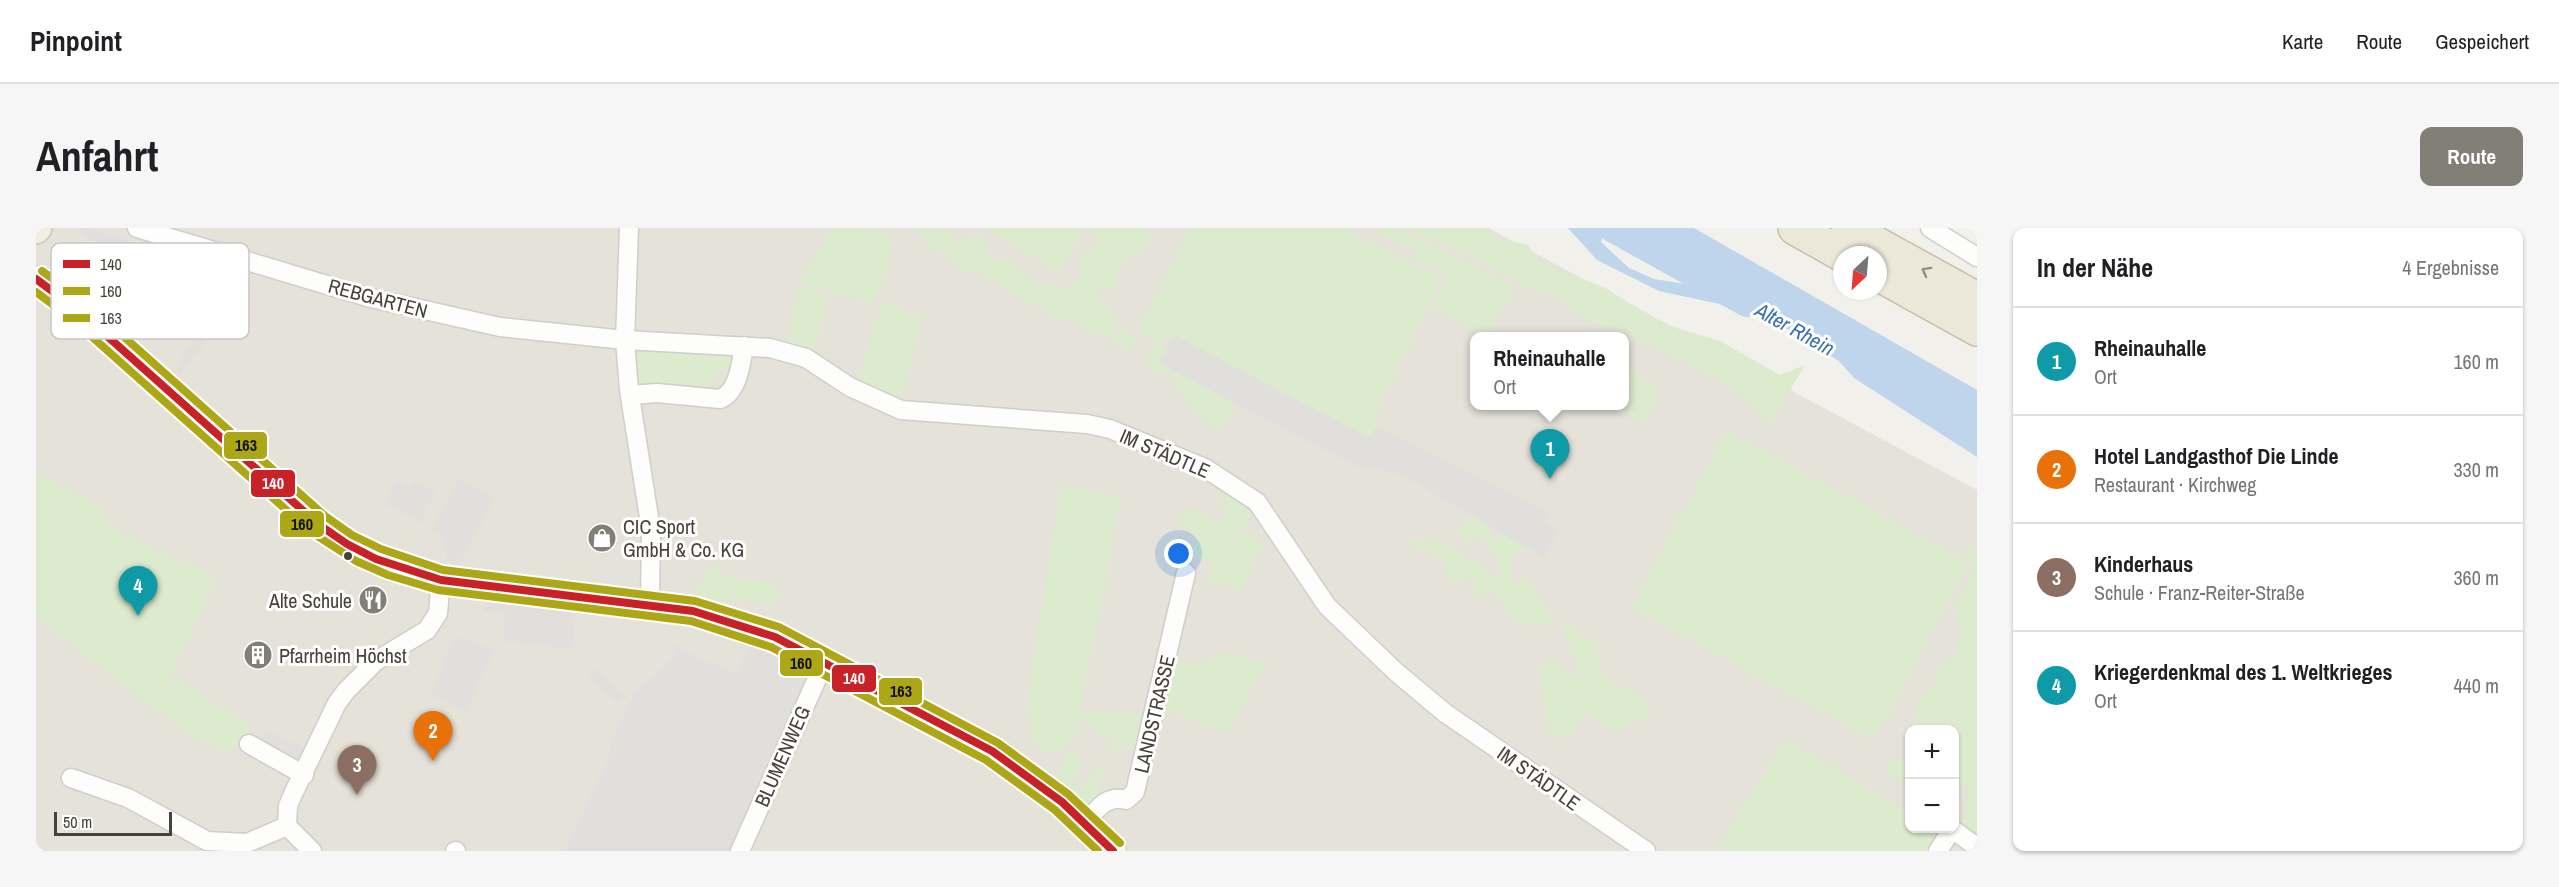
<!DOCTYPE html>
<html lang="de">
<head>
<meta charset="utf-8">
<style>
	body { margin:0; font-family:"Archivo Narrow",sans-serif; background:#f6f6f6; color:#202124 }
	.controls { position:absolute; right:18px; bottom:18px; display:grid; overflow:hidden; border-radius:12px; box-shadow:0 2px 4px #0004 }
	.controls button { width:54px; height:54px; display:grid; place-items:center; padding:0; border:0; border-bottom:2px solid #e0e0e0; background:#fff; color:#202124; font:30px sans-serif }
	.compass { position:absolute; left:1797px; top:18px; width:54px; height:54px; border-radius:50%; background:#fff; box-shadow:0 2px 4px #0004; rotate:206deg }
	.scale { position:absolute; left:18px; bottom:15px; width:118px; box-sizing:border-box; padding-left:6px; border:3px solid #474237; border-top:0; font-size:16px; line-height:21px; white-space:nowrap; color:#474237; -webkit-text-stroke:4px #fff; paint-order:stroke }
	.you { position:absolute; left:1143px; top:326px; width:21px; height:21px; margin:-15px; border:4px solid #fff; border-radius:50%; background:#1a73e8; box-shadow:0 0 0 9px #1a73e833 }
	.badge { display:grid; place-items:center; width:39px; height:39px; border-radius:50%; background:#827f76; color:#fff; font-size:20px; font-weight:700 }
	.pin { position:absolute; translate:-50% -50px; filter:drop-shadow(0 2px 3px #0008) }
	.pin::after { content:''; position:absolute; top:32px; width:21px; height:18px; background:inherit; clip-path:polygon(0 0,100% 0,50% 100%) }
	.popup { position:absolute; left:1434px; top:104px; width:159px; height:78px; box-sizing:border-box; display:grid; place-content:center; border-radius:12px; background:#fff; filter:drop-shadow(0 2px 4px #0005); font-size:20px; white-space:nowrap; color:#757577 }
	.popup b { font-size:22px; color:#202124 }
	.popup::after { content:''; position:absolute; left:50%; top:100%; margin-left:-12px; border:12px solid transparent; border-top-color:#fff }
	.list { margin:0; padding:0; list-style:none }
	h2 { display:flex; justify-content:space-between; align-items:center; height:78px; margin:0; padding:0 24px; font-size:26px }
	h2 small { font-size:20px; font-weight:400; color:#757577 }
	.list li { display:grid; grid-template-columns:39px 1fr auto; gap:18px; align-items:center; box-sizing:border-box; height:108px; padding:0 24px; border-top:2px solid #e0e0e0 }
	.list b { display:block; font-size:22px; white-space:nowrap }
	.list p { margin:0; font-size:20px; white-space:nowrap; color:#757577 }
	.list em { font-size:20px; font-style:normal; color:#757577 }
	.map { position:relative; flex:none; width:1941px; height:623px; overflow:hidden; border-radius:12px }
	header { display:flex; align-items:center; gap:36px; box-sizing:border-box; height:84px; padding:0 30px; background:#fff; border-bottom:2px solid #e0e0e0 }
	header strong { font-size:28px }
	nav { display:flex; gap:33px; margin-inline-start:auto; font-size:21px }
	.intro { display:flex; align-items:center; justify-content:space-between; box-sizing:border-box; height:144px; padding:0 36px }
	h1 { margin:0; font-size:42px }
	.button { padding:15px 27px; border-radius:12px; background:#827f76; color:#fff; font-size:21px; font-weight:700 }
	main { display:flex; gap:36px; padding:0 36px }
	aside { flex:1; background:#fff; border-radius:12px; box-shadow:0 2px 4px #0004 }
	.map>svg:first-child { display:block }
</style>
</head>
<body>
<header>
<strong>Pinpoint</strong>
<nav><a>Karte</a><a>Route</a><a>Gespeichert</a></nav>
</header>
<div class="intro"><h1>Anfahrt</h1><a class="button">Route</a></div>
<main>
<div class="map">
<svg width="1941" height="623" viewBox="0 0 1941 623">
	<rect width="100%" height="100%" fill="#f1f0eb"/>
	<!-- residential -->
	<path fill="#e5e2d9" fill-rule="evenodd" d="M0 0H1452L1941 262V623H0ZM1439 109H1589V178H1439ZM1874 502H1918V600H1874Z"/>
	<!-- green -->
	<g fill="#dceacd">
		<path d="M796 0H840L857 10 853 26 857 28 836 77 764 54Z"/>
		<path d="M870 0 914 2 919 15 938 6 948 11 955 29 979 35 995 55H1013L1029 62 1045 50 1043 31 1065 15 1053 4 1055 0H1110L1115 7 1109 23C1084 29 1083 34 1081 59L1066 60 1061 66 1081 92 1077 105 1087 102 1100 111 1093 123 1071 109 1051 104 1042 92 1031 95 1016 89 1015 82H1006L943 45 923 42 914 23 897 24C890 14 882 4 870 0Z"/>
		<path d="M949 0H1049L1023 44Z"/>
		<path d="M1153 0H1306L1406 50 1337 190H1341L1343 203 1321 218 1291 195 1289 182 1259 185 1152 119 1143 110 1125 112 1131 126 1140 137 1136 144 1157 149 1174 162 1188 157 1199 170 1195 191 1181 203C1164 187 1145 171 1137 148L1118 144 1112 126 1121 115 1103 105 1104 96 1111 86 1126 88 1113 82Z"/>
		<path d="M1334 0H1361L1481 59 1476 69Z"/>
		<path d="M1367 0H1451L1464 11 1492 17 1503 33 1569 60 1627 96 1684 113 1744 147 1769 137 1734 196 1699 161 1603 111 1553 93 1530 78 1520 64 1499 63 1433 28Z"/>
		<path d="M1379 23 1476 71 1472 78 1467 76 1452 107 1396 80 1411 48 1375 30Z"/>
		<path d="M764 58 794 68 777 127 750 117Z"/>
		<path d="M847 72 887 92 864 174 820 153Z"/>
		<path d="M608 121 699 127V133L695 139 679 144 673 164 600 159 599 128Z"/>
		<path d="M1589 143 1625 161 1608 195 1573 178H1589Z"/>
		<path d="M1691 203 1934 335 1838 512 1595 380Z"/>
		<path d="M0 245 64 277 67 291 75 295 73 300 172 345 171 348 180 352 124 472 137 450 168 465 174 474 206 492 212 498V505L207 515 202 513 196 527 168 511 166 514 120 482 0 389Z"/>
		<path d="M1025 258 1084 268 1072 345 1044 480 1043 507C1032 517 1023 527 1007 524 994 508 990 502 996 481L989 483Z"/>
		<path d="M1182 259 1207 275 1217 287 1196 311 1208 304 1222 310 1229 323 1219 324 1216 341 1204 364 1199 360 1172 354 1176 333 1157 329 1158 312 1142 283 1167 281 1178 299 1190 287 1183 269Z"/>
		<path d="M1440 289 1451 293 1458 312 1473 303 1489 319 1475 333 1476 355 1493 351 1521 399 1477 393 1460 362 1443 369 1437 350 1413 353 1407 332 1366 310 1409 316 1467 352 1458 324 1444 307 1425 315 1424 299Z"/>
		<path d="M1934 318 1941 322V615L1927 607 1929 596 1925 590 1933 567 1930 557 1919 562 1918 502H1877L1884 468 1902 453 1900 445 1908 434 1915 435 1926 404 1918 381 1940 339 1928 329Z"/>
		<path d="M683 334 685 348 736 355 745 368 734 378 714 373H677L662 367 660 361 672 349V342Z"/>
		<path d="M1528 394 1561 416 1566 447 1612 474 1615 486 1582 502 1577 503 1548 485 1535 510 1516 509 1501 441 1519 434 1538 448 1544 445 1526 401Z"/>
		<path d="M1179 424 1231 433 1195 502 1189 505 1127 481 1138 432 1175 436Z"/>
		<path d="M1056 482 1111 488 1106 519 1089 524V514L1081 524 1072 520 1076 504 1066 509 1056 503V499L1049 497 1045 487Z"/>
		<path d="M1873 509V559L1852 548 1848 542 1852 532H1871L1866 522Z"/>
		<path d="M1748 511 1840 565 1844 570 1873 584 1874 600 1902 601V604L1892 623H1681Z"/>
		<path d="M1036 521 1046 535 1035 554 1045 561 1058 543 1066 539 1072 547 1062 554 1068 570 1051 581 1039 571 1040 564 1033 555 1025 560 1020 556C1019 545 1028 529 1036 521Z"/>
	</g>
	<!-- parking -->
	<g fill="#e0dfdb">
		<path d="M51 0 91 10 92 18 78 31 42 1Z"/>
		<path d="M207 46 216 53 142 150 135 144Z"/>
		<path d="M1138 107 1332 209 1342 198 1515 285 1510 295 1522 303 1509 330 1369 249 1344 241 1318 238 1123 135Z"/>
		<path d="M423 251 459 271 422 337 411 331 406 307 395 302Z"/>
		<path d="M377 252 400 264 388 285V295L348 277 361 253 373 258Z"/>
		<path d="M450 372 540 383 536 421 467 413 469 387 448 384Z"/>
		<path d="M418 409 458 420 430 486 394 467Z"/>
		<path d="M714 416 773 445 753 488V500L694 623H529L573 530 574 515 598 466 635 432 639 417 699 446Z"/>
		<path d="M558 440 591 467 582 475 553 451Z"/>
		<path d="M230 502 268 519 263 530 225 513Z"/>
	</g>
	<!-- water -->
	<path fill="#bed5ec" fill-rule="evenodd" d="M1532 0H1658L1941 162V229L1818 150 1803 133 1751 101 1707 81 1623 63 1561 32ZM1567 6 1619 19 1626 23 1630 34 1676 55 1674 60 1618 51 1593 40 1565 14Z"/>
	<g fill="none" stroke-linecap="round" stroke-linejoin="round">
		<!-- river -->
		<path stroke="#bed5ec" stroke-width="28" d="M1576 0 1711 75"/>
		<!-- minor casing -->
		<g stroke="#cfcec9" stroke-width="21">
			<g id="minor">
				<path d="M101 0 331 69 464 99 589 112 734 120 770 130 814 159 865 182 1051 196 1074 201 1169 240 1221 274 1291 378 1360 444 1409 485 1610 623"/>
				<path d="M593 0 589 112 593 162 615 302 614 376"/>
				<path d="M1894 0 1941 29"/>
				<path d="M594 167 621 165 684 171C702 164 705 136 708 118"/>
				<path d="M213 516 268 547"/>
				<path d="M35 550 92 570 171 613 211 615 251 598"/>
				<path d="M1049 595C1061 581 1071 566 1090 572L1099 564 1150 345"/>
				<path d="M276 623 251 598 252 578 257 566 301 475 310 463 340 433 391 402 402 385 405 352"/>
				<path d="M419 623H420"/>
				<path d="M704 623 789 433"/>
				<path d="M1902 623 1916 601 1941 619"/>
			</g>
		</g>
		<!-- secondary casing -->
		<g stroke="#d0cdc2" stroke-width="28">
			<path id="secondary" d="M0 51 43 83 282 296C320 326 359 340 405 352L657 383 739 409 773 425 956 523 1026 574 1077 623"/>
		</g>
		<!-- primary casing -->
		<g stroke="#d2cdba" stroke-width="32">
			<path id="primary" d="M0 1 1 0"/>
		</g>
		<!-- motorway casing -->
		<g stroke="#c7bfa8" stroke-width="36">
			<g id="motorway">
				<path d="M1759 0 1807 27"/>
				<path d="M1812 0 1941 71"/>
				<path d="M1842 46 1941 101"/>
			</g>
		</g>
		<!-- minor -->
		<use href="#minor" stroke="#fdfdfc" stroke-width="18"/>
		<!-- secondary -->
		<use href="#secondary" stroke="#f7f5ef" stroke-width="26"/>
		<!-- primary -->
		<use href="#primary" stroke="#f1eee4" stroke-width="28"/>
		<!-- motorway -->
		<use href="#motorway" stroke="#ebe8da" stroke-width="33"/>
		<!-- bus-1 casing -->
		<g stroke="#fff" stroke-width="12">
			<path id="bus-1" d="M0 51 43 83 282 296 311 316 340 331 405 352 657 383 739 409 956 523 1026 574 1077 623"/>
		</g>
		<!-- bus-2 casing -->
		<g stroke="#fff" stroke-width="12">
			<path id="bus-2" d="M0 64 36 91 275 304 320 333 352 347 402 362 655 393 735 419 950 532 1019 582 1062 623"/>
		</g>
		<!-- bus-3 casing -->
		<g stroke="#fff" stroke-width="12">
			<path id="bus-3" d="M6 43 50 75 289 288 316 307 345 321 407 342 659 373 743 399 962 515 1032 566 1084 615"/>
		</g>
		<!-- bus-1 -->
		<use href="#bus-1" stroke="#c82128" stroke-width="8"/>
		<!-- bus-2 -->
		<use href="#bus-2" stroke="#ada616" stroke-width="8"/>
		<!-- bus-3 -->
		<use href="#bus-3" stroke="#ada616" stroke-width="8"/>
	</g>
	<!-- one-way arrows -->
	<defs><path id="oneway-chevron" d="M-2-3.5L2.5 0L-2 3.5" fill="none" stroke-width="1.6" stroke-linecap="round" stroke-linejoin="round" transform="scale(1.5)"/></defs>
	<use stroke="#918d80" href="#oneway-chevron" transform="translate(1890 43) rotate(-151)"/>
	<!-- icons -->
	<defs>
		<g id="shop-disc" transform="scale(1.5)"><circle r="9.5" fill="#827f76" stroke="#fff"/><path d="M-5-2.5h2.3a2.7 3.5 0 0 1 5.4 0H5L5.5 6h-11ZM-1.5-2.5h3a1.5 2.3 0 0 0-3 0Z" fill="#fff"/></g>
		<g id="restaurant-disc" transform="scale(1.5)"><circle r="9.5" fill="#827f76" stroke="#fff"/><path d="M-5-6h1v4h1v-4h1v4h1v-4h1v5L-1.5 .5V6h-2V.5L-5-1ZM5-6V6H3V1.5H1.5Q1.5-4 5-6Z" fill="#fff"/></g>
		<g id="building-disc" transform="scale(1.5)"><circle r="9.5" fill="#827f76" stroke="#fff"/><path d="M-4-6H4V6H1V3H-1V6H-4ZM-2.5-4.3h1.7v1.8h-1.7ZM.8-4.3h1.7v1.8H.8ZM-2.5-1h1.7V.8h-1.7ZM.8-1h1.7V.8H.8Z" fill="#fff"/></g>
	</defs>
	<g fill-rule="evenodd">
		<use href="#shop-disc" x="566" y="310"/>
		<use href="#restaurant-disc" x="337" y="372"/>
		<use href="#building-disc" x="222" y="427"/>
	</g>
	<!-- markers -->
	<circle fill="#474237" stroke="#fff" stroke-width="2" cx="312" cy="328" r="5"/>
	<g text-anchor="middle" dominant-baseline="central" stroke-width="6" stroke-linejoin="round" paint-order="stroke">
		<!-- street labels -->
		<g font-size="20" fill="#474237" stroke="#fff">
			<text transform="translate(342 70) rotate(15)">REBGARTEN</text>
			<text transform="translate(1129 225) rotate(23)">IM STÄDTLE</text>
			<text transform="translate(1118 486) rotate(-77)">LANDSTRASSE</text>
			<text transform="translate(746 528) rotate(-66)">BLUMENWEG</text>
			<text transform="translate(1503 550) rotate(35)">IM STÄDTLE</text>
		</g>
		<!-- poi labels -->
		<g font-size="20" fill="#474237" stroke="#fff" text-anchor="start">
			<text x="587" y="298">CIC Sport<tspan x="587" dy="23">GmbH &amp; Co. KG</tspan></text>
			<text x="316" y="372" text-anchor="end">Alte Schule</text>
			<text x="243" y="427">Pfarrheim Höchst</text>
		</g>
		<!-- water labels -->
		<g font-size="21" font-style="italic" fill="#3670ad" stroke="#fff">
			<text transform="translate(1759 101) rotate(29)">Alter Rhein</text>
		</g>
	</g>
	<!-- legend -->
	<rect x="15" y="15" width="198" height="96" rx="9" fill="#fff" stroke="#c8c6c3" stroke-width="1.5"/>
	<rect x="27" y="32" width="27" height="8" fill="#c82128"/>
	<rect x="27" y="59" width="27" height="8" fill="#ada616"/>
	<rect x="27" y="86" width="27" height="8" fill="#ada616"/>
	<g font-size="16" fill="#474237">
		<text x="64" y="42">140</text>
		<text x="64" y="69">160</text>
		<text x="64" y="96">163</text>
	</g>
	<g stroke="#fff" stroke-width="2">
		<rect x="187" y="203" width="45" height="29" rx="6" fill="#ada616"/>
		<rect x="214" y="241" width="46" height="29" rx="6" fill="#c82128"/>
		<rect x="243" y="282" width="46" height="28" rx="6" fill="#ada616"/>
		<rect x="743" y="421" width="45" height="28" rx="6" fill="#ada616"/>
		<rect x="795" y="436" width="46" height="29" rx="6" fill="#c82128"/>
		<rect x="842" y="449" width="45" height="29" rx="6" fill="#ada616"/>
	</g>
	<g font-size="16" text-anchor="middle" font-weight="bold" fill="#fff">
		<text x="237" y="261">140</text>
		<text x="818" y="456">140</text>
	</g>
	<g font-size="16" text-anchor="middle" font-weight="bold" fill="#111">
		<text x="210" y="223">163</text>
		<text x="266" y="302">160</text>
		<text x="765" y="441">160</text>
		<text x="865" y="469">163</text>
	</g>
</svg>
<div class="controls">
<button>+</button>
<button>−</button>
</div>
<svg class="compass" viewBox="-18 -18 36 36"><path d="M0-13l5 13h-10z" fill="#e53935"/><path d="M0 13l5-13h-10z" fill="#757577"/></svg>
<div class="scale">50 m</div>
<div class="you"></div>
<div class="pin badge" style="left:1514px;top:251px;background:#0f9aa8">1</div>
<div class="popup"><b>Rheinauhalle</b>Ort</div>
<div class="pin badge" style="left:397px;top:533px;background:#e8710a">2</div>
<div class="pin badge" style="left:321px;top:567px;background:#8d6e63">3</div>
<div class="pin badge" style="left:102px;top:388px;background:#0f9aa8">4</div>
</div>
<aside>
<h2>In der Nähe<small>4 Ergebnisse</small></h2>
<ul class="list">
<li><span class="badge" style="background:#0f9aa8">1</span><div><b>Rheinauhalle</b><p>Ort</p></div><em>160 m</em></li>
<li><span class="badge" style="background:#e8710a">2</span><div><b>Hotel Landgasthof Die Linde</b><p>Restaurant · Kirchweg</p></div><em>330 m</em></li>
<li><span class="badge" style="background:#8d6e63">3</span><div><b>Kinderhaus</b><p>Schule · Franz-Reiter-Straße</p></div><em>360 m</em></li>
<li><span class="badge" style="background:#0f9aa8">4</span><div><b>Kriegerdenkmal des 1. Weltkrieges</b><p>Ort</p></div><em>440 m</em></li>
</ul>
</aside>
</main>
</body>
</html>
